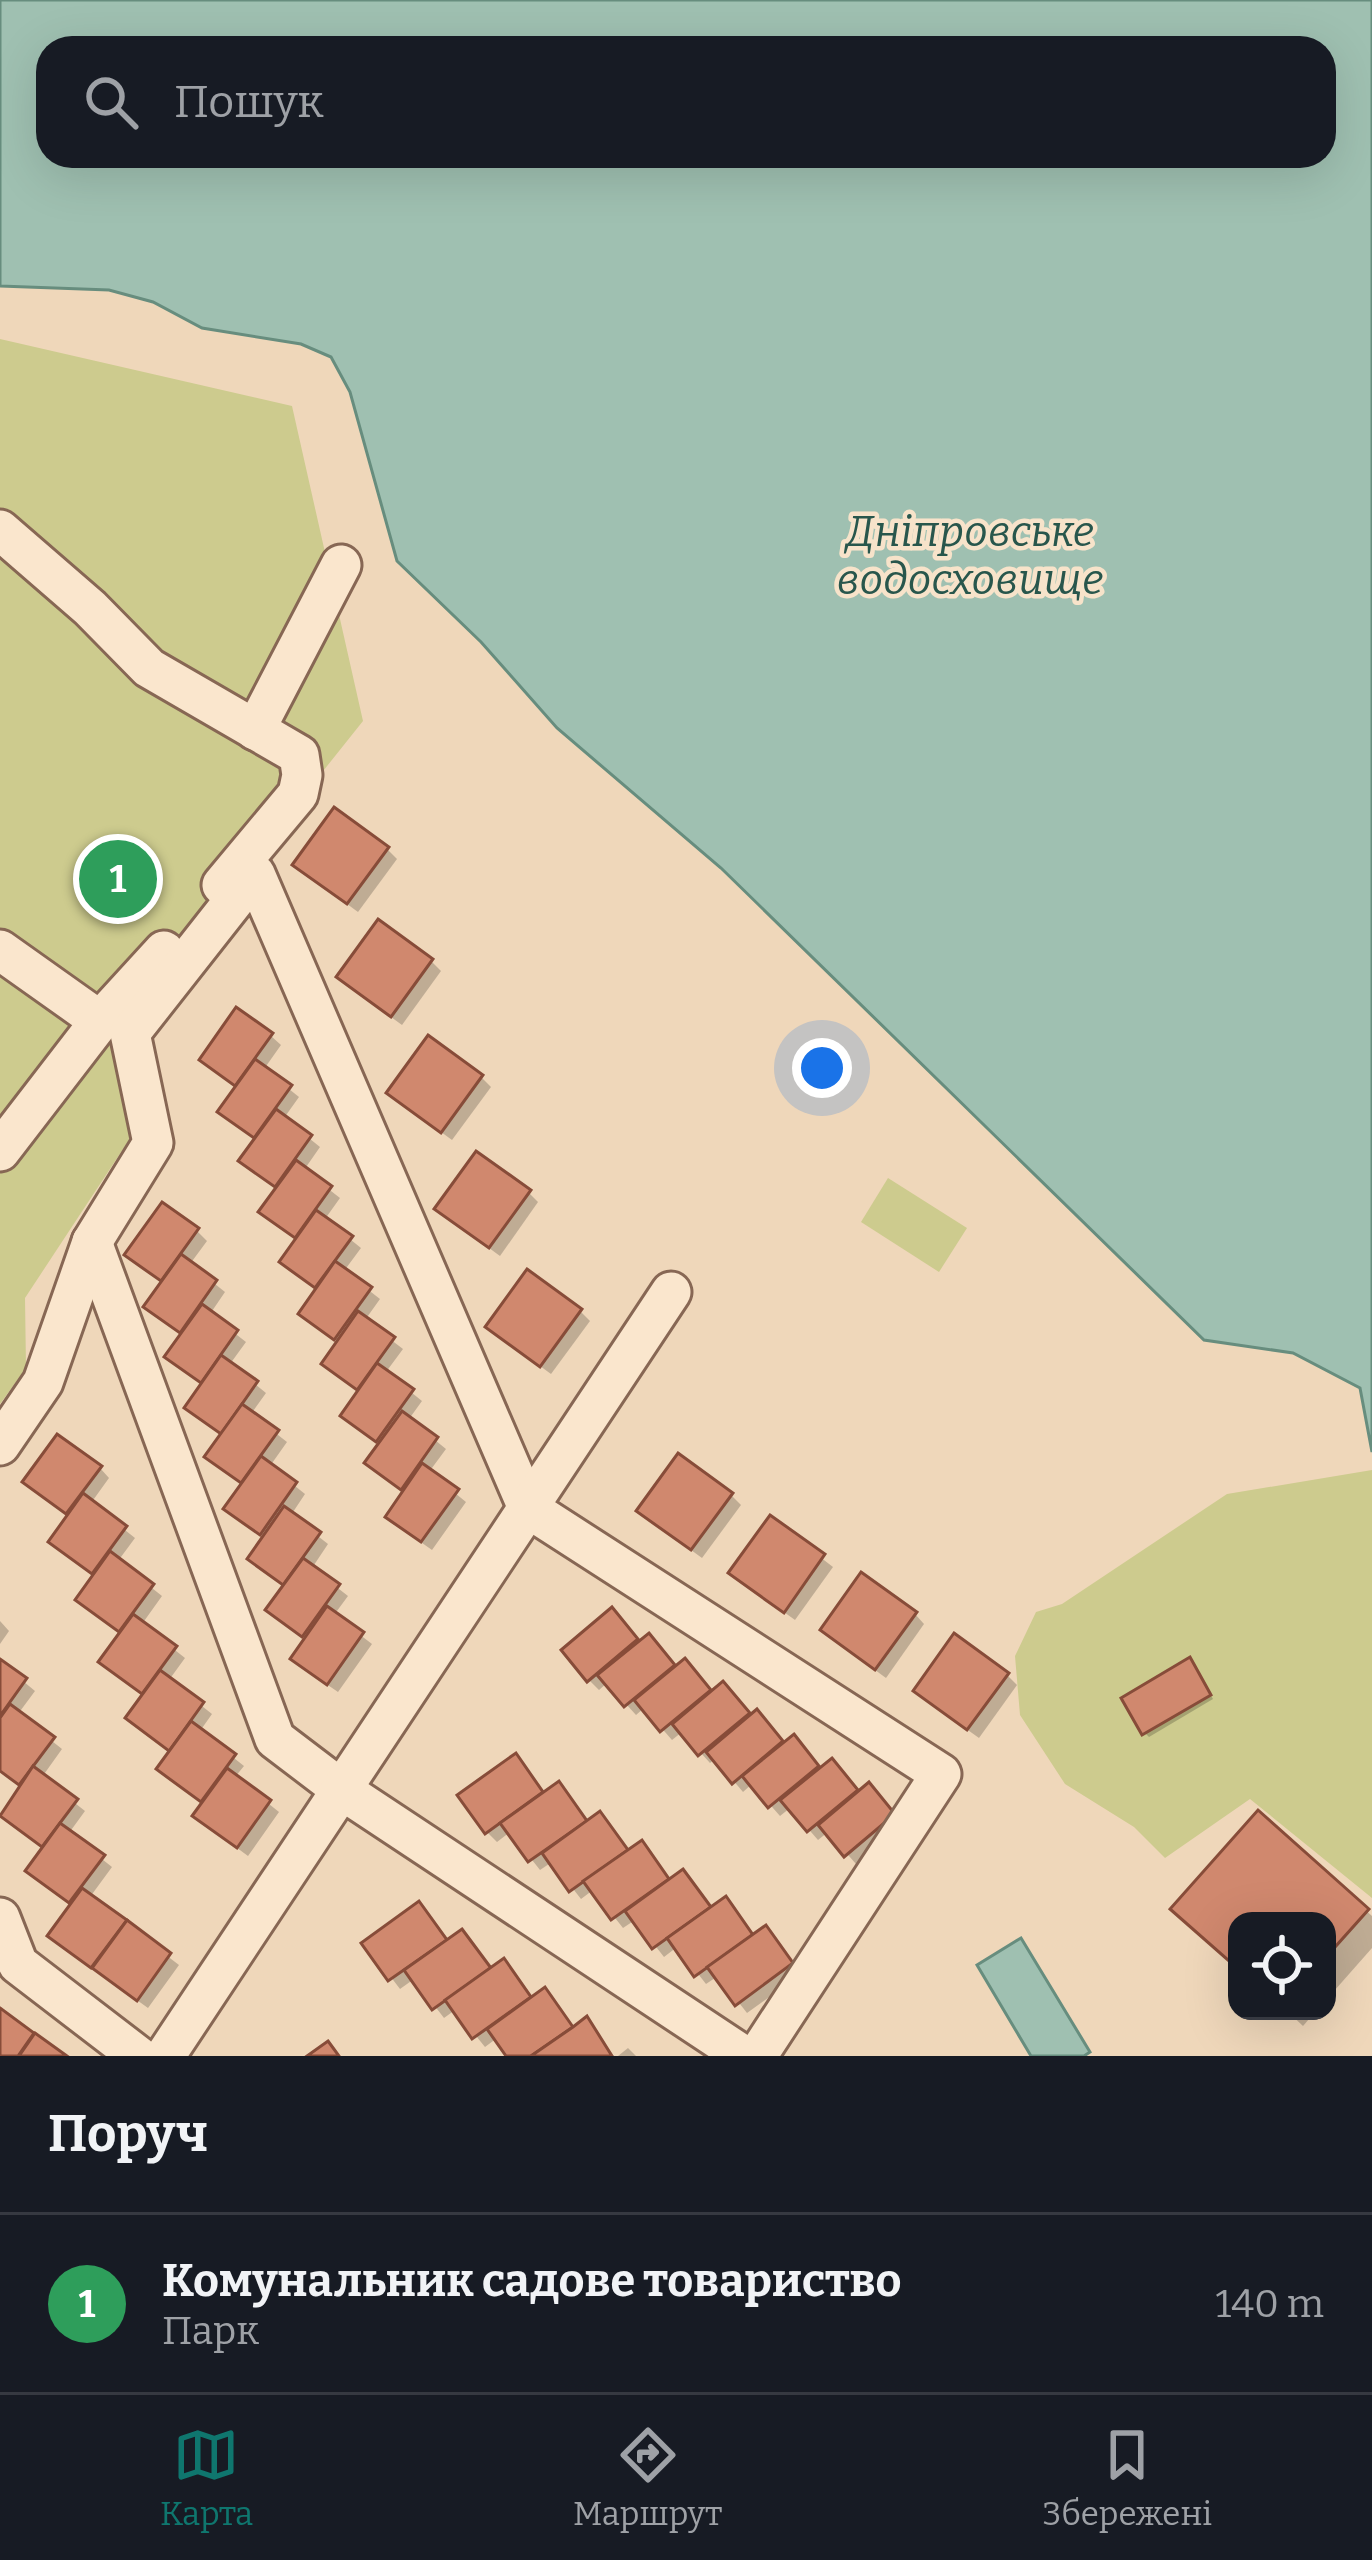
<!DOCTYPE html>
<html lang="uk">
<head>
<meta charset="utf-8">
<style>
	body { margin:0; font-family:Bitter,serif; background:#20242c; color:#f1f3f6 }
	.controls { position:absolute; right:36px; bottom:36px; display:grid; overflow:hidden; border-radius:24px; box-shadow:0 12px 48px #0002 }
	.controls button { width:108px; height:108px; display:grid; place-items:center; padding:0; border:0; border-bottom:3px solid #363941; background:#171b24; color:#f1f3f6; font:60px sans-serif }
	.you { position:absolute; left:822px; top:1068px; width:42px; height:42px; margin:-30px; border:9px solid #fff; border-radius:50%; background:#1a73e8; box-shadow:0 0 0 18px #1a73e833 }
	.badge { display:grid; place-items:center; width:78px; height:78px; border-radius:50%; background:#0f766e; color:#fff; font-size:39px; font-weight:700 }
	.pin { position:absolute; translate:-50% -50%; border:6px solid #fff; box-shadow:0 3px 12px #0006 }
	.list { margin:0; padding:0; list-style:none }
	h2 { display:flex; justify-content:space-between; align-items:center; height:156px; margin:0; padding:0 48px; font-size:51px }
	h2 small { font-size:39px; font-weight:400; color:#9ea1a6 }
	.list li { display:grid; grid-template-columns:78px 1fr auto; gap:36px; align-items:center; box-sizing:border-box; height:180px; padding:0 48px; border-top:3px solid #363941 }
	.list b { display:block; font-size:45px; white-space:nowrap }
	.list p { margin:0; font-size:39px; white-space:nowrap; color:#9ea1a6 }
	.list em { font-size:39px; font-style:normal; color:#9ea1a6 }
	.icon { flex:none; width:66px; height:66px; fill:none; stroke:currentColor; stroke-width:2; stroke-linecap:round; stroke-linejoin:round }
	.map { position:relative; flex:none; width:1372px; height:2056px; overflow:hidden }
	.search { position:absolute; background:#171b24; box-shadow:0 12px 48px #0002; left:36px; right:36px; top:36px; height:132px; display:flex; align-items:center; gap:30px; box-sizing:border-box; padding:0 42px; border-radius:36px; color:#9ea1a6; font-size:45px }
	.sheet { height:336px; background:#171b24 }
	nav { display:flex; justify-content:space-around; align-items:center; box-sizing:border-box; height:168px; border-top:3px solid #363941; background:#171b24; font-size:33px; color:#9ea1a6 }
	nav a { display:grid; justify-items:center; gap:6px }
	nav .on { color:#0f766e }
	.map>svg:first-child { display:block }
</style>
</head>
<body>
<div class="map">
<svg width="1372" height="2056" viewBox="0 0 1372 2056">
	<rect width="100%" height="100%" fill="#efd7ba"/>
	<!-- green -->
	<g fill="#cdcb8e">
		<path d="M0 339 292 406 363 721 110 1038 131 1137 25 1298 26 1368 0 1404Z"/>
		<path d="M888 1178 967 1228 939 1272 861 1222Z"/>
		<path d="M1372 1470V1898L1250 1799 1165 1858 1134 1827 1065 1784 1020 1715 1015 1656 1036 1612 1062 1604 1227 1494Z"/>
	</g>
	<!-- water -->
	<g fill="#9fc0b1" stroke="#678d7e" stroke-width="3" fill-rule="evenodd">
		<path d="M0 0H1372V1452L1360 1388 1293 1353 1204 1340 721 868 557 728 481 642 397 561 350 392 331 357 301 344 202 328 153 302 109 290 0 286ZM48 48H1324V156H48Z"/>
		<path d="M1021 1938 1090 2052 1084 2056H1031L977 1965Z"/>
	</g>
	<!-- shadow -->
	<g fill="#0003">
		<path d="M387 849 397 859 358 912 306 874Z"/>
		<path d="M431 961 441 971 402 1025 350 987Z"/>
		<path d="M271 1036 281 1045 264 1069 299 1097 284 1118 320 1147 304 1170 340 1198 325 1219 361 1248 344 1271 380 1299 365 1320 403 1349 386 1372 422 1401 409 1419 446 1449 429 1472 466 1502 432 1550 398 1526 405 1492 378 1473 381 1445 354 1425 361 1392 335 1373 339 1343 302 1314 318 1290 292 1272 298 1240 262 1212 278 1189 252 1171 257 1140 231 1122 238 1088 212 1069Z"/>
		<path d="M481 1077 491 1087 452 1140 400 1102Z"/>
		<path d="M529 1193 538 1202 500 1256 448 1218Z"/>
		<path d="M197 1231 207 1241 190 1264 225 1292 210 1314 246 1342 230 1364 266 1393 251 1414 287 1442 270 1466 305 1494 291 1515 328 1544 312 1568 348 1596 334 1615 372 1644 338 1692 303 1668 307 1640 279 1620 286 1587 260 1568 265 1539 237 1519 244 1485 218 1467 224 1436 204 1384 178 1366 183 1335 157 1316 164 1283 138 1264Z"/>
		<path d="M580 1311 590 1321 551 1374 499 1336Z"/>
		<path d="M100 1468 109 1478 91 1503 135 1538 118 1561 162 1596 142 1624 185 1658 169 1680 212 1714 200 1731 244 1766 235 1777 279 1812 248 1856 206 1825 204 1804 170 1779 172 1752 138 1728 145 1696 111 1671 122 1634 88 1609 96 1576 62 1551 70 1516 36 1491Z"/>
		<path d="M731 1495 741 1505 702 1558 650 1520Z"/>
		<path d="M771 1519 833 1567 795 1620 742 1582Z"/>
		<path d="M915 1614 924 1624 886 1678 834 1640Z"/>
		<path d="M0 1621 9 1631 0 1644Z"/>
		<path d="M621 1621 640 1644 658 1647 676 1669 694 1671 713 1694 733 1695 752 1718 766 1723 784 1745 803 1748 821 1770 841 1772 860 1794 903 1825 856 1864 828 1832 818 1840 790 1808 780 1816 752 1784 743 1792 715 1759 710 1763 682 1732 672 1740 644 1708 636 1715 607 1683 599 1690 589 1680Z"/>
		<path d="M0 1662 35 1691 18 1714 62 1749 42 1777 85 1811 69 1833 112 1867 90 1897 179 1965 148 2008 60 1945 73 1905 38 1880 45 1848 12 1824 22 1786 0 1770Z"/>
		<path d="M1193 1665 1213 1699 1149 1737 1145 1733Z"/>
		<path d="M1007 1675 1017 1685 979 1738 926 1700Z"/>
		<path d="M525 1767 545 1795 559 1785 588 1823 629 1852 651 1854 671 1881 712 1910 754 1937 775 1939 801 1974 747 2013 718 1976 706 1984 677 1947 664 1957 635 1920 623 1928 593 1890 581 1899 552 1862 540 1870 510 1832 497 1842 487 1832Z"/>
		<path d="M1258 1814 1372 1916V1948L1327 1999V1921H1237V1967L1194 1929Z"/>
		<path d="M449 1942 492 1971 513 1972 533 2000 574 2029 586 2020 614 2056H510L497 2038 485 2047 455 2010 444 2018 414 1979 400 1989 365 1943Z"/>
		<path d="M1287 2011H1316L1303 2026Z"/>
		<path d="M628 2048 636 2056H618Z"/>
	</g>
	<!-- building -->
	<g fill="#d0886e" stroke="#874c39" stroke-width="3">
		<path d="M334 807 389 847 347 904 292 865Z"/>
		<path d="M378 919 433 959 391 1017 336 977Z"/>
		<path d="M236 1007 273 1033 235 1086 199 1060Z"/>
		<path d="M428 1035 483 1075 441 1133 386 1093Z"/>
		<path d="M255 1059 292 1085 254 1138 217 1112Z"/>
		<path d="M276 1109 312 1135 275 1187 238 1161Z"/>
		<path d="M476 1151 531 1190 489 1248 434 1209Z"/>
		<path d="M296 1160 332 1186 295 1238 258 1212Z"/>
		<path d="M162 1202 199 1228 161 1281 124 1255Z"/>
		<path d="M316 1210 353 1236 315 1288 279 1262Z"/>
		<path d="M181 1254 217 1280 180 1333 143 1307Z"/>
		<path d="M335 1261 372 1287 334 1340 298 1314Z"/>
		<path d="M527 1269 582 1309 540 1367 485 1327Z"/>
		<path d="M202 1304 238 1330 201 1383 164 1357Z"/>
		<path d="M358 1311 395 1337 357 1390 321 1364Z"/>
		<path d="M221 1355 258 1381 221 1434 184 1408Z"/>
		<path d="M377 1363 414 1389 376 1442 340 1416Z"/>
		<path d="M242 1404 279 1430 241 1483 204 1457Z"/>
		<path d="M402 1411 438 1437 401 1490 364 1463Z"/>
		<path d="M57 1434 102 1466 66 1514 22 1482Z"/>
		<path d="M678 1453 733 1493 691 1550 636 1511Z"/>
		<path d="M261 1456 297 1482 260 1535 223 1509Z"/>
		<path d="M422 1463 459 1489 421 1542 385 1517Z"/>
		<path d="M83 1493 127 1526 92 1574 48 1542Z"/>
		<path d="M284 1506 321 1532 283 1585 247 1559Z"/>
		<path d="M770 1515 825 1554 784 1613 728 1573Z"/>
		<path d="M110 1551 154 1584 119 1632 75 1600Z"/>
		<path d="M303 1558 340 1584 302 1637 265 1610Z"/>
		<path d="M861 1572 917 1612 875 1670 820 1630Z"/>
		<path d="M327 1606 364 1632 327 1685 290 1659Z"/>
		<path d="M612 1607 638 1639 587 1682 561 1650Z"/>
		<path d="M133 1614 177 1646 142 1694 98 1662Z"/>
		<path d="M649 1633 675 1665 624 1707 597 1675Z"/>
		<path d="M954 1633 1009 1673 967 1730 913 1691Z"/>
		<path d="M1190 1657 1211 1695 1142 1735 1121 1698Z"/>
		<path d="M685 1658 711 1690 660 1732 634 1700Z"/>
		<path d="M0 1659 27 1678 0 1716Z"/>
		<path d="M160 1670 204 1702 169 1751 125 1718Z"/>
		<path d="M723 1681 750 1713 698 1756 672 1724Z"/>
		<path d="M10 1704 55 1737 19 1785 0 1771V1718Z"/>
		<path d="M757 1709 783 1741 732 1784 706 1752Z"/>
		<path d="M191 1721 236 1754 201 1802 156 1769Z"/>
		<path d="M794 1734 819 1766 768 1808 742 1776Z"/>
		<path d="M516 1753 543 1792 485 1834 457 1795Z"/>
		<path d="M832 1758 858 1790 807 1832 780 1800Z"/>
		<path d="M33 1766 78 1799 42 1847 0 1816Z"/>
		<path d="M227 1768 271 1800 237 1848 192 1816Z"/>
		<path d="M559 1781 587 1821 528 1862 500 1823Z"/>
		<path d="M869 1782 895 1814 844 1857 818 1825Z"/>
		<path d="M1258 1810 1369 1909 1327 1956V1921H1237V1968L1170 1909Z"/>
		<path d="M600 1811 628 1850 569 1892 542 1853Z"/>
		<path d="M60 1823 105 1855 69 1903 25 1871Z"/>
		<path d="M642 1840 669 1879 611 1920 583 1881Z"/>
		<path d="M683 1869 711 1907 652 1949 625 1911Z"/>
		<path d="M82 1888 127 1920 91 1968 47 1936Z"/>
		<path d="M726 1896 753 1935 694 1977 667 1938Z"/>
		<path d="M419 1901 447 1940 388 1981 361 1943Z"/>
		<path d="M127 1920 171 1953 137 2001 92 1968Z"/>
		<path d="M766 1925 793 1963 735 2006 707 1967Z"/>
		<path d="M462 1929 491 1968 432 2010 404 1970Z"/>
		<path d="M504 1958 531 1997 472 2039 445 2000Z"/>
		<path d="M545 1987 573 2027 531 2056H506L487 2029Z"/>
		<path d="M0 2008 34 2033 18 2056H0Z"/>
		<path d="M587 2016 612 2056H531L573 2027Z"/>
		<path d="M35 2033 67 2056H19Z"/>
		<path d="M328 2041 339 2056H307Z"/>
	</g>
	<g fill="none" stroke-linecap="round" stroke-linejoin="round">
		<!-- minor casing -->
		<g stroke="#876754" stroke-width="45">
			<g id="minor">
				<path d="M0 530 90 608 149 668 299 755 302 775 298 794 222 885"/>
				<path d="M255 730 341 565"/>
				<path d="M0 950 100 1021"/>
				<path d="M0 1151 100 1021 164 951"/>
				<path d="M92 1242 275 1739 342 1790 744 2056"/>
				<path d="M0 1445 43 1382 92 1242 153 1143 130 1033 255 874 528 1508 941 1774 757 2056"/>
				<path d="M0 1918 18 1964 138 2056"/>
				<path d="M165 2056 671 1292"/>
			</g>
		</g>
		<!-- minor -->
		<use href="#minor" stroke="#fae6cd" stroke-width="39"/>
	</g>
	<g text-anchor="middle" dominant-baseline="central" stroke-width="9" stroke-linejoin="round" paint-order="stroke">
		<!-- water labels -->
		<g font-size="42" font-style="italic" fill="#28564c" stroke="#f7e3ca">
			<text x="970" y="532">Дніпровське<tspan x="970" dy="48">водосховище</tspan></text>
		</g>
	</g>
</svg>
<div class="controls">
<button><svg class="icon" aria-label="locate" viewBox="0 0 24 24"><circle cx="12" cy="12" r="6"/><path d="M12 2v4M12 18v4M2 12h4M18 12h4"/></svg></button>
</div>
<div class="you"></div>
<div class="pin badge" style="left:118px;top:879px;background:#2e9e5b">1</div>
<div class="search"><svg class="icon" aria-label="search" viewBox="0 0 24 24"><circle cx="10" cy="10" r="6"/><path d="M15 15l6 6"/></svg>Пошук</div>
</div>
<section class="sheet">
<h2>Поруч<small></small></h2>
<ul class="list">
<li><span class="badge" style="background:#2e9e5b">1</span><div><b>Комунальник садове товариство</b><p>Парк</p></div><em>140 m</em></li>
</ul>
</section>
<nav>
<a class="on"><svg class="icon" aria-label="map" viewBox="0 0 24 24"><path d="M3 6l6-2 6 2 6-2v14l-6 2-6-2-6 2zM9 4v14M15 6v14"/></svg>Карта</a>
<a><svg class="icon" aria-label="directions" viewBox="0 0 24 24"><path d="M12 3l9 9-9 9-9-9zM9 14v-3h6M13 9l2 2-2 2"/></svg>Маршрут</a>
<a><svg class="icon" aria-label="saved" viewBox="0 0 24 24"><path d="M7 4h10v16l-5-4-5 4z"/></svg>Збережені</a>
</nav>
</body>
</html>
